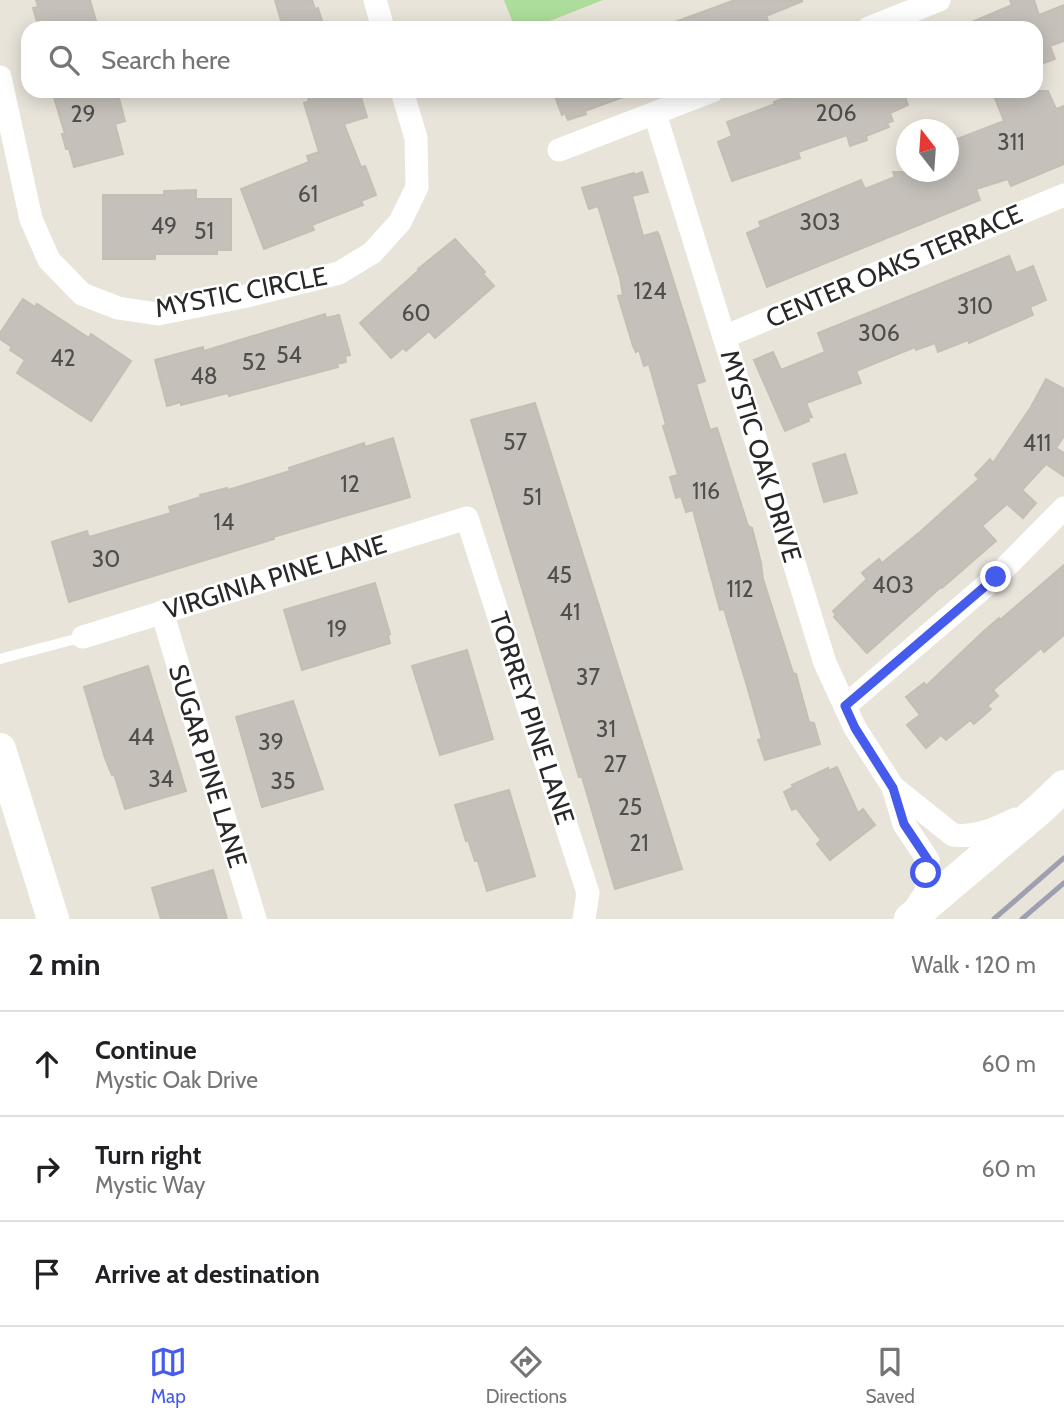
<!DOCTYPE html>
<html lang="en">
<head>
<meta charset="utf-8">
<style>
	body { margin:0; font-family:Cabin,sans-serif; background:#f6f6f6; color:#202124 }
	.compass { position:absolute; left:896px; top:119px; width:63px; height:63px; border-radius:50%; background:#fff; box-shadow:0 4px 18px #0003; rotate:343deg }
	.stop { position:absolute; width:21px; height:21px; margin:-16px; border:5px solid #455bec; border-radius:50%; background:#fff }
	.stop.end { background:#455bec; border-color:#fff; box-shadow:0 2px 7px #0008 }
	.list { margin:0; padding:0; list-style:none }
	h2 { display:flex; justify-content:space-between; align-items:center; height:91px; margin:0; padding:0 28px; font-size:30px }
	h2 small { font-size:23px; font-weight:400; color:#757577 }
	.list li { display:grid; grid-template-columns:46px 1fr auto; gap:21px; align-items:center; box-sizing:border-box; height:105px; padding:0 28px; border-top:2px solid #e0e0e0 }
	.list b { display:block; font-size:26px; white-space:nowrap }
	.list p { margin:0; font-size:23px; white-space:nowrap; color:#757577 }
	.list em { font-size:23px; font-style:normal; color:#757577 }
	.icon { flex:none; width:38px; height:38px; fill:none; stroke:currentColor; stroke-width:2; stroke-linecap:round; stroke-linejoin:round }
	.map { position:relative; flex:none; width:1064px; height:919px; overflow:hidden }
	.search { position:absolute; background:#fff; box-shadow:0 4px 18px #0003; left:21px; right:21px; top:21px; height:77px; display:flex; align-items:center; gap:18px; box-sizing:border-box; padding:0 24px; border-radius:21px; color:#757577; font-size:26px }
	.sheet { height:406px; background:#fff }
	nav { display:flex; justify-content:space-around; align-items:center; box-sizing:border-box; height:98px; border-top:2px solid #e0e0e0; background:#fff; font-size:19px; color:#757577 }
	nav a { display:grid; justify-items:center; gap:4px }
	nav .on { color:#455bec }
	.map>svg:first-child { display:block }
</style>
</head>
<body>
<div class="map">
<svg width="1064" height="919" viewBox="0 0 1064 919">
	<rect width="100%" height="100%" fill="#e9e4da"/>
	<!-- green -->
	<path fill="#addd9a" d="M504 0H603L532 28H515Z"/>
	<!-- building -->
	<g fill="#c5c0ba" stroke="#c4bfb4" stroke-width="2">
		<path d="M36 0H90L98 28H39L33 8 38 7Z"/>
		<path d="M275 0H312L315 9 318 8 324 28H291L289 22 282 24Z"/>
		<path d="M735 0 803 1 766 16 771 28H664V26Z"/>
		<path d="M1010 0H1034L1039 15 1064 5V41L1050 46 1055 59 1036 66V28H958L1012 5Z"/>
		<path d="M52 91H117L125 121 115 124 123 154 74 167 69 149H66L62 134H65Z"/>
		<path d="M306 91H359L367 117 344 124 361 167 365 166 376 195 361 201 363 205 312 225 314 230 264 249 241 189 309 162 307 156 319 152 304 103 309 101Z"/>
		<path d="M553 91H634V93L585 111 586 114 568 120 565 113 562 115Z"/>
		<path d="M802 91H903L908 105 890 113 893 121 887 123 889 127 866 136 867 140 850 146 847 135 798 152 800 158 732 181 718 142 732 136 727 122 775 104 774 102Z"/>
		<path d="M992 91H1048L1056 109 1064 106V164L1011 186 1008 179 976 189 980 200 767 287 747 233 761 227 759 222 861 180 865 189 895 177 893 172H948V150L954 147 952 141 1004 121Z"/>
		<path d="M642 172 648 192 632 196 643 236 657 232 659 235 705 381 696 384 710 430 717 428 748 526 752 528 761 563 763 579 793 673 796 674 809 722 814 723 820 744 765 760 758 740 762 739 747 686 724 609 720 610 693 510 686 512 681 496 676 498 670 477 678 475 663 426 666 425 649 364 644 366 639 350 636 352 633 346 618 296 623 295 620 278 602 219 598 206 589 209 582 188 634 173 635 175Z"/>
		<path d="M196 190V199H231V250H217V254H155V259H103V195H164V191Z"/>
		<path d="M455 239 485 272 483 274 494 286 435 338 429 331 406 351 403 348 391 358 360 323 419 270 418 269Z"/>
		<path d="M1009 256 1016 273 1033 266 1046 300 1030 307 1033 315 969 343 968 340 938 352 935 343 916 350 915 347 856 371 861 383 806 403 812 417 808 418 809 421 785 431 754 360 773 352 781 370 825 352 818 333Z"/>
		<path d="M23 299 35 307 37 304 89 338 91 334 131 361 91 421 17 373 25 360 10 350 12 347 0 339V333Z"/>
		<path d="M325 314 326 318 339 315 350 355 345 356 346 362 337 364 338 367 229 396 228 393 181 405V402L167 406 155 360 203 347 204 351Z"/>
		<path d="M1046 379 1064 389V436L1056 448 1064 453V476L1046 464 1022 490 1036 503 1023 518 1007 504 982 526 996 541 942 588 941 587 867 653 834 617 836 615 833 611 867 579 862 573 879 559 882 563 920 532 979 479 975 475 990 459 993 463 1031 407Z"/>
		<path d="M535 403 682 869 615 889 582 777H579L471 420Z"/>
		<path d="M393 438 410 497 273 537 274 539 69 602 52 542 87 531 89 537 171 513 169 507 201 497 200 495 227 488 228 490 290 471 289 468 364 443 365 447Z"/>
		<path d="M845 454 857 493 824 502 813 464Z"/>
		<path d="M1064 565V635L1044 652 1041 648 993 690 998 696 987 706 991 709 974 724 970 720 946 740 941 735 926 748 907 725 920 715 906 697 924 683 926 686 984 631 999 618 1000 620Z"/>
		<path d="M375 583 390 634 388 636 390 643 302 670 284 610Z"/>
		<path d="M467 650 493 739 440 755 412 666Z"/>
		<path d="M148 666 186 791 125 809 114 774 112 775 105 758 84 687Z"/>
		<path d="M293 701 323 789 262 807 236 717Z"/>
		<path d="M837 767 858 813 863 809 875 825 830 860 817 844 821 840 796 808 792 810 784 792 793 787 792 785 828 768V771Z"/>
		<path d="M509 790 535 876 487 891 478 861H475L468 840 466 841 455 805Z"/>
		<path d="M213 870 227 919H161L152 888Z"/>
	</g>
	<g fill="none" stroke-linecap="round" stroke-linejoin="round">
		<!-- lane -->
		<path stroke="#fff" stroke-width="10" d="M0 659 83 637"/>
		<!-- street -->
		<g stroke="#fff" stroke-width="23">
			<path d="M375 0 383 28"/>
			<path d="M869 28 939 0"/>
			<path d="M0 77 31 219 49 260 82 294 118 308 158 314 247 296 339 273 372 253 400 222 417 187 416 138 402 91"/>
			<path d="M655 114 825 663 855 728 893 787"/>
			<path d="M559 150 712 91"/>
			<path d="M724 337 1064 195"/>
			<path d="M162 612 255 919"/>
			<path d="M83 637 467 518 588 893 584 919"/>
			<path d="M845 706 996 577 1064 508"/>
			<path d="M913 912 926 892 928 860 904 824 893 787 953 835C976 838 995 829 1016 819"/>
		</g>
		<!-- secondary -->
		<g stroke="#fff" stroke-width="32">
			<path d="M0 749 53 919"/>
			<path d="M910 919 1041 808 1064 786"/>
		</g>
		<!-- rail -->
		<g stroke="#9ea0b1" stroke-width="5">
			<path d="M994 919 1064 858"/>
			<path d="M1022 919 1064 883"/>
		</g>
	</g>
	<g fill="none" stroke-linecap="round" stroke-linejoin="round">
		<!-- route -->
		<path stroke="#455bec" stroke-width="9" d="M926 873 928 860 904 824 893 788 855 728 845 706 996 577"/>
	</g>
	<g text-anchor="middle" dominant-baseline="central" stroke-width="5" stroke-linejoin="round" paint-order="stroke">
		<!-- number labels -->
		<g font-size="23" fill="#4f4e4c">
			<text x="836" y="113">206</text>
			<text x="83" y="114">29</text>
			<text x="1011" y="142">311</text>
			<text x="308" y="194">61</text>
			<text x="820" y="222">303</text>
			<text x="164" y="226">49</text>
			<text x="204" y="231">51</text>
			<text x="650" y="291">124</text>
			<text x="975" y="306">310</text>
			<text x="416" y="313">60</text>
			<text x="879" y="333">306</text>
			<text x="289" y="355">54</text>
			<text x="63" y="358">42</text>
			<text x="254" y="362">52</text>
			<text x="204" y="376">48</text>
			<text x="515" y="442">57</text>
			<text x="1037" y="443">411</text>
			<text x="350" y="484">12</text>
			<text x="706" y="491">116</text>
			<text x="532" y="497">51</text>
			<text x="224" y="522">14</text>
			<text x="106" y="559">30</text>
			<text x="559" y="575">45</text>
			<text x="893" y="585">403</text>
			<text x="740" y="589">112</text>
			<text x="570" y="612">41</text>
			<text x="337" y="629">19</text>
			<text x="588" y="677">37</text>
			<text x="606" y="729">31</text>
			<text x="141" y="737">44</text>
			<text x="271" y="742">39</text>
			<text x="615" y="764">27</text>
			<text x="161" y="779">34</text>
			<text x="283" y="781">35</text>
			<text x="630" y="807">25</text>
			<text x="639" y="843">21</text>
		</g>
		<!-- street labels -->
		<g font-size="26" fill="#282828" stroke="#fff">
			<text transform="translate(894 266) rotate(-23)">CENTER OAKS TERRACE</text>
			<text transform="translate(241 292) rotate(-11)">MYSTIC CIRCLE</text>
			<text transform="translate(761 456) rotate(73)">MYSTIC OAK DRIVE</text>
			<text transform="translate(275 577) rotate(-17)">VIRGINIA PINE LANE</text>
			<text transform="translate(532 718) rotate(72)">TORREY PINE LANE</text>
			<text transform="translate(208 766) rotate(73)">SUGAR PINE LANE</text>
		</g>
	</g>
</svg>
<svg class="compass" viewBox="-18 -18 36 36"><path d="M0-13l5 13h-10z" fill="#e53935"/><path d="M0 13l5-13h-10z" fill="#757577"/></svg>
<div class="stop" style="left:926px;top:873px"></div>
<div class="stop end" style="left:996px;top:577px"></div>
<div class="search"><svg class="icon" aria-label="search" viewBox="0 0 24 24"><circle cx="10" cy="10" r="6"/><path d="M15 15l6 6"/></svg>Search here</div>
</div>
<section class="sheet">
<h2>2 min<small>Walk · 120 m</small></h2>
<ul class="list">
<li><svg class="icon" aria-label="ahead" viewBox="0 0 24 24"><path d="M12 20V5M6 11l6-6 6 6"/></svg><div><b>Continue</b><p>Mystic Oak Drive</p></div><em>60 m</em></li>
<li><svg class="icon" aria-label="right" viewBox="0 0 24 24"><path d="M7 20v-9h11M14 6l5 5-5 5"/></svg><div><b>Turn right</b><p>Mystic Way</p></div><em>60 m</em></li>
<li><svg class="icon" aria-label="arrive" viewBox="0 0 24 24"><path d="M6 21V4h12l-3 4 3 4H6"/></svg><div><b>Arrive at destination</b></div></li>
</ul>
</section>
<nav>
<a class="on"><svg class="icon" aria-label="map" viewBox="0 0 24 24"><path d="M3 6l6-2 6 2 6-2v14l-6 2-6-2-6 2zM9 4v14M15 6v14"/></svg>Map</a>
<a><svg class="icon" aria-label="directions" viewBox="0 0 24 24"><path d="M12 3l9 9-9 9-9-9zM9 14v-3h6M13 9l2 2-2 2"/></svg>Directions</a>
<a><svg class="icon" aria-label="saved" viewBox="0 0 24 24"><path d="M7 4h10v16l-5-4-5 4z"/></svg>Saved</a>
</nav>
</body>
</html>
